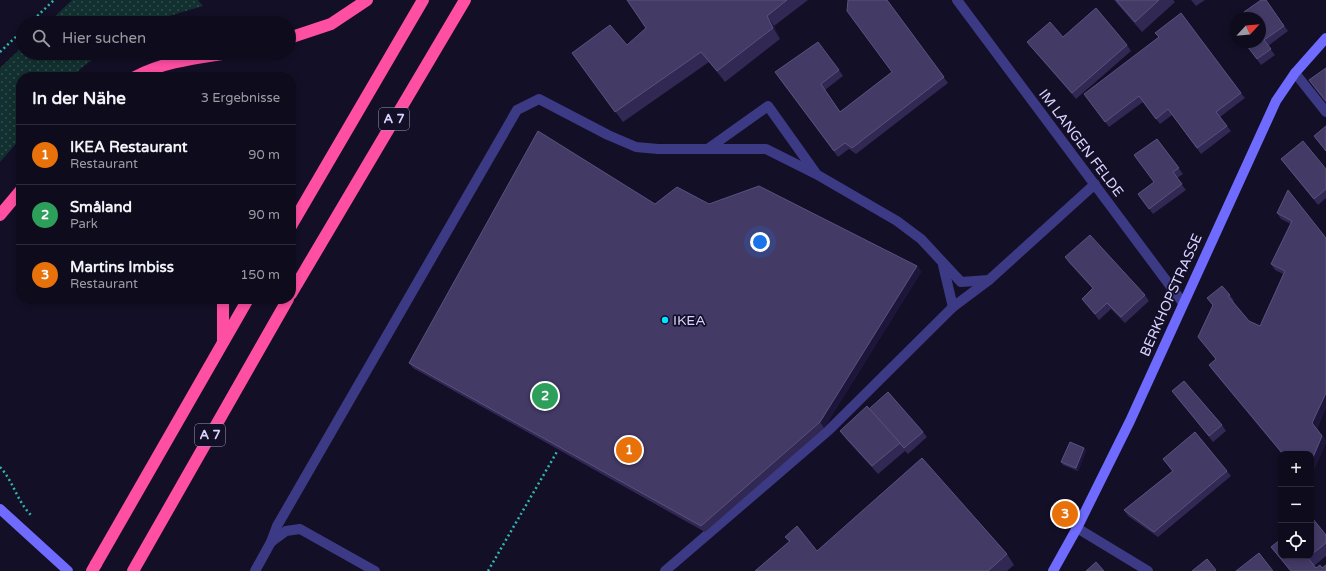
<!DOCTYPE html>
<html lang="de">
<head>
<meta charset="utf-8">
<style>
	body { margin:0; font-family:"Varela Round",sans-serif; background:#1c1929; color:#f1f3f6 }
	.controls { position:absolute; right:12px; bottom:12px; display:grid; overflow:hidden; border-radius:8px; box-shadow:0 2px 6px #0003 }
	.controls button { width:36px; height:36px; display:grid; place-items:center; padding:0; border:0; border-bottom:1px solid #2e2b3b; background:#0e0b1c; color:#f1f3f6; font:20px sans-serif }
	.compass { position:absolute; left:1230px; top:12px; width:36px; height:36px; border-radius:50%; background:#0e0b1c; box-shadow:0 2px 6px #0003; rotate:64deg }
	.you { position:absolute; left:760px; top:242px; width:14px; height:14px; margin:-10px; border:3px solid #fff; border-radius:50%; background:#1a73e8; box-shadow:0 0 0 6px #1a73e833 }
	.badge { display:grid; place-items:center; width:26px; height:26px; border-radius:50%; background:#7c3aed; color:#fff; font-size:13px; font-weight:700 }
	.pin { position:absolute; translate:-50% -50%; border:2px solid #fff; box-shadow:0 1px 4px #0006 }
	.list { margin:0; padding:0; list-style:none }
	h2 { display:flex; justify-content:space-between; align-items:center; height:52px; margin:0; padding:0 16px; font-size:17px }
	h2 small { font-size:13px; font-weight:400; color:#9b9ba3 }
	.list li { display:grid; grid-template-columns:26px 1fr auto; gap:12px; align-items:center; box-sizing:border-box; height:60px; padding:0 16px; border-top:1px solid #2e2b3b }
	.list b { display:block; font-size:15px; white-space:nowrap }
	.list p { margin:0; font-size:13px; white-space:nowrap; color:#9b9ba3 }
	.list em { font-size:13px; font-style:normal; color:#9b9ba3 }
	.icon { flex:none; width:22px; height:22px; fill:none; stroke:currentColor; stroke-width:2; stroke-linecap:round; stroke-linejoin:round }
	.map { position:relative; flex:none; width:1326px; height:571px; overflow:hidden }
	.search { position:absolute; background:#0e0b1c; box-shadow:0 2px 6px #0003; left:16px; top:16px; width:280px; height:44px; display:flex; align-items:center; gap:10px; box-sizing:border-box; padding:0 14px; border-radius:22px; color:#9b9ba3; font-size:15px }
	.panel { position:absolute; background:#0e0b1c; box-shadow:0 2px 6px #0003; left:16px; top:72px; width:280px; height:232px; border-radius:16px }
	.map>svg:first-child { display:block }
</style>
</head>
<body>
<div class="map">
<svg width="1326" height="571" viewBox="0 0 1326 571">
	<defs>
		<pattern id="grass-dots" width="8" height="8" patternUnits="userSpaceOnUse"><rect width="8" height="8" fill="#12302f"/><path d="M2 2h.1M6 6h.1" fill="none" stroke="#344d4e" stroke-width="1.8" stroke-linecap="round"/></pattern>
	</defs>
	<rect width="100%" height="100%" fill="#130f26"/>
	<!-- grass -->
	<g fill="url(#grass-dots)">
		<path d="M72 0H198L203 6 145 23H48Z"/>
		<path d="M23 46V53H101L80 69 73 77H21V138L0 162V68Z"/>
	</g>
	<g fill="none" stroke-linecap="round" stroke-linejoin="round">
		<!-- path -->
		<g stroke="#2fb8b0" stroke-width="2.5" stroke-dasharray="2 3" stroke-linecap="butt">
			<path d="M30 23 54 0"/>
			<path d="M0 52 23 30"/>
			<path d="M0 467C14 482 17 502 32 516"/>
			<path d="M488 571 558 450"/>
		</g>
		<!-- service -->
		<g stroke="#3d3a85" stroke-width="10">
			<path d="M1295 73 1326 112"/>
			<path d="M709 148 768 106 815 172"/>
			<path d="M943 265 953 307"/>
			<path d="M271 542 286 531 300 529 375 571"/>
			<path d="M255 571 271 542 277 526 517 110 539 99 608 135 636 147 658 149H766L816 174 897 221 921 239 961 282 989 280"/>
			<path d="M665 571 829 430 953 307 989 280 1095 184"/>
		</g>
		<!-- minor -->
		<g stroke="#3d3a85" stroke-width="10">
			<path d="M957 0 1183 303"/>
			<path d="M1077 528 1148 571"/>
		</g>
		<!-- secondary -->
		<g stroke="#6f6bff" stroke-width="10">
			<path d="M0 509 68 571"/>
			<path d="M1053 571 1077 528 1130 421 1276 101 1295 73 1326 38"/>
		</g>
		<!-- motorway -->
		<g stroke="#ff4fa3" stroke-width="12">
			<path d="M289 38 331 24 367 0"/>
			<path d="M135 77C162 62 197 58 228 53"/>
			<path d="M0 215 21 190"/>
			<path d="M291 226 423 0"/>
			<path d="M291 294 465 0"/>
			<path d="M223 340V299"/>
			<path d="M96 564 248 299"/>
			<path d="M133 571 288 299"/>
		</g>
		<!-- motorway-bridge -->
		<path stroke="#ff4fa3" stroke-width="12" d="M92 571 96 564"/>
	</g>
	<!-- wall -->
	<g fill="#312854">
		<path d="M627 0H808L774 26 780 39 725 82 709 62 623 122 572 53 627 45 646 28Z"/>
		<path d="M887 0 948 83 856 154 849 149 838 157 779 78 839 70 843 76 825 90 840 112 892 72Z"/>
		<path d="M1114 0H1173L1175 2 1142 32Z"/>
		<path d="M1191 0H1205L1196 6Z"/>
		<path d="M1266 0 1288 31 1268 46 1275 55 1261 65 1244 42H1260Z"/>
		<path d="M1027 42 1127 45 1131 51 1076 99 1031 47Z"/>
		<path d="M1326 68V103L1316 90 1309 80Z"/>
		<path d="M1241 93 1245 98 1220 117 1231 131 1201 154 1172 115 1160 124 1143 102 1109 127 1084 94Z"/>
		<path d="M1157 139 1183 174 1177 178 1186 190 1153 214 1138 194 1154 182Z"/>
		<path d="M1281 159 1326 169V198L1318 205Z"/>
		<path d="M655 204H709L917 266 921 272 824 428 705 532 413 368 409 363Z"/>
		<path d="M1277 213 1326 238V408L1317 428 1326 441V443L1311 476V454H1282L1213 371 1209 365 1216 359 1198 337 1213 306 1207 298 1230 295 1234 301 1233 302 1249 321 1260 326 1283 274 1275 270 1271 264 1291 224 1281 219Z"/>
		<path d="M1065 257 1145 295 1149 301 1125 323 1111 309 1099 320 1086 304 1082 299 1093 289 1069 263Z"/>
		<path d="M1172 391 1222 425 1226 431 1213 442Z"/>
		<path d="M869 409 923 432 927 437 908 454 905 451 878 474 846 439 840 431Z"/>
		<path d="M1084 448 1086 451 1078 471 1063 465 1061 462Z"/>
		<path d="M1163 459 1227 471 1231 476 1158 537 1128 516 1124 510 1172 471Z"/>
		<path d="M1311 521 1326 535V556L1314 566 1316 568 1326 571H1290L1271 547 1281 556H1311Z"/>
		<path d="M785 537 817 551 1007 554 1014 565 1007 571H755L789 542Z"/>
	</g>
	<!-- shaded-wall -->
	<g fill="#1d163a">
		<path d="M767 16 774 26 780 39 773 28Z"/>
		<path d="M917 266 921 272 824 428 820 422Z"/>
		<path d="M1326 393V408L1316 429 1312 423Z"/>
		<path d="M1322 436 1326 441V443L1311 476V462Z"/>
		<path d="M1084 448 1086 451 1078 471 1076 468Z"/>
	</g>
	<!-- building -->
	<g fill="#433a66" stroke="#5a527e">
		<path d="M627 0H787L767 16 773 28 717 71 701 52 615 112 572 53 610 25 627 45 646 28Z"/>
		<path d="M848 0H887L944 77 852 148 845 143 834 151 775 72 818 42 839 70 821 84 840 112 892 72 847 11Z"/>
		<path d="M1116 0H1159L1135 22Z"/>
		<path d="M1261 0H1266L1284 26 1264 40 1271 49 1257 59 1244 42H1260V18H1248L1244 12Z"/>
		<path d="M1096 8 1127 45 1072 93 1027 42 1050 22 1063 37Z"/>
		<path d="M1181 13 1241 93 1216 112 1227 126 1197 148 1168 109 1156 119 1139 96 1105 122 1084 94 1159 37 1155 33Z"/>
		<path d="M1326 68V101L1309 80Z"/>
		<path d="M1326 126V151L1314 136Z"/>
		<path d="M538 131 655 204 677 187 709 204 759 186 917 266 820 422 701 526 409 363Z"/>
		<path d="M1157 139 1179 168 1173 172 1182 184 1149 209 1138 194 1154 182 1134 155Z"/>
		<path d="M1303 141 1326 169V189L1314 199 1281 159Z"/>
		<path d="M1288 190 1326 238V393L1312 423 1322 436 1311 462V454H1283L1209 365 1216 359 1198 337 1213 305 1207 298 1222 286 1230 295 1228 296 1249 321 1260 326 1285 271 1271 264 1292 221 1277 213Z"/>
		<path d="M1090 235 1145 295 1121 317 1107 303 1095 314 1082 299 1093 288 1065 257Z"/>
		<path d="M1184 381 1222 425 1209 436 1172 391Z"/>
		<path d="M888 392 923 432 904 448 869 409Z"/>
		<path d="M867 406 900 443 872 466 840 431Z"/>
		<path d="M1195 432 1227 471 1154 532 1124 510 1173 471 1163 459Z"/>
		<path d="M1070 442 1084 448 1076 468 1061 462Z"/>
		<path d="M922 458 1007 554 988 571H755L790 541 785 537 797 526 817 551Z"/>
		<path d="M1313 519 1326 535V543L1311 555V521Z"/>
		<path d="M1281 539V556H1310L1308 558 1316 568 1320 565 1322 568 1326 565V571H1291L1271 547Z"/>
		<path d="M1259 553 1273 571H1236Z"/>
		<path d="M1207 559 1216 570 1214 571H1192Z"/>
		<path d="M1096 562 1104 571H1086Z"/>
	</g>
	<!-- markers -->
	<circle fill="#00e5ff" stroke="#130f26" stroke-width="1.5" cx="665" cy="320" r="4"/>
	<g text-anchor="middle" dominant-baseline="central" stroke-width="3.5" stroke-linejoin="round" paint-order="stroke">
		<!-- shield labels -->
		<g fill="#130f26" stroke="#9e99be" stroke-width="1">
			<rect x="379" y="108" width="30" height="22" rx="3"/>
			<rect x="195" y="424" width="30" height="22" rx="3"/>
		</g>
		<g font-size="13" font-weight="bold" fill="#d9d4ff">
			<text x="394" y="119">A 7</text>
			<text x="210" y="435">A 7</text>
		</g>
		<!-- street labels -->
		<g font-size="14" fill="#d9d4ff" stroke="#130f26">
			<text transform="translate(1081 143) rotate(53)">IM LANGEN FELDE</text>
			<text transform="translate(1171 295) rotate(-66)">BERKHOPSTRASSE</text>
		</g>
		<!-- poi labels -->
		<g font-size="14" fill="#d9d4ff" stroke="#130f26" text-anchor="start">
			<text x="673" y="320">IKEA</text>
		</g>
	</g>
</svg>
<div class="controls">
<button>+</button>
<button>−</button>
<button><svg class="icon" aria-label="locate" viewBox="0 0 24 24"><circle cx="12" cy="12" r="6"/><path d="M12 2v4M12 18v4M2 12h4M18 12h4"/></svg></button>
</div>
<svg class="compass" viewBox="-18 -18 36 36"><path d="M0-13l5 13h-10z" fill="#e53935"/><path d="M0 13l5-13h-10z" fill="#9b9ba3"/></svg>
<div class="you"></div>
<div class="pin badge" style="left:629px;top:450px;background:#e8710a">1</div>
<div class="pin badge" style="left:545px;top:396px;background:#2e9e5b">2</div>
<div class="pin badge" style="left:1065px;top:514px;background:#e8710a">3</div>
<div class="search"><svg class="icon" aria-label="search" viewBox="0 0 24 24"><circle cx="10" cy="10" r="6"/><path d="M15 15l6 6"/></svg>Hier suchen</div>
<section class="panel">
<h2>In der Nähe<small>3 Ergebnisse</small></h2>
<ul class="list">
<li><span class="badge" style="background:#e8710a">1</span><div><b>IKEA Restaurant</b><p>Restaurant</p></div><em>90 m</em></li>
<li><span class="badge" style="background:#2e9e5b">2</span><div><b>Småland</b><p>Park</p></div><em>90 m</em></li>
<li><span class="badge" style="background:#e8710a">3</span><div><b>Martins Imbiss</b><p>Restaurant</p></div><em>150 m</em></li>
</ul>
</section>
</div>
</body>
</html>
